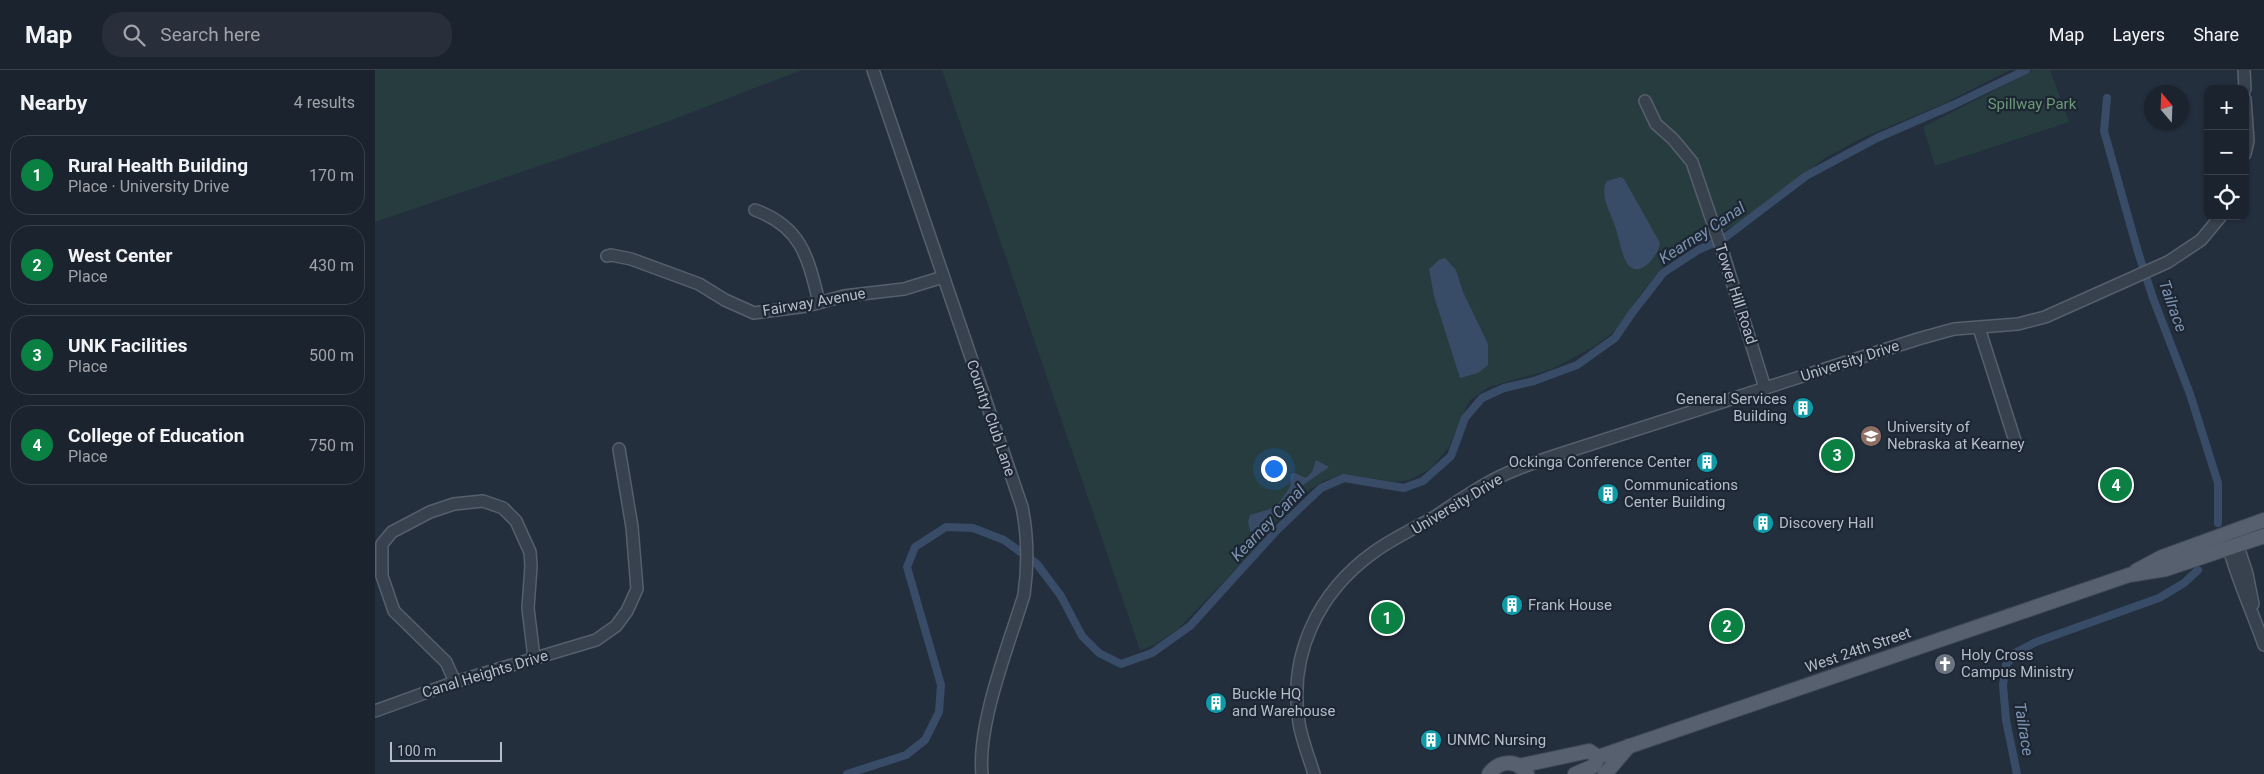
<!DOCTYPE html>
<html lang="en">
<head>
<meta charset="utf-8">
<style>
	body { margin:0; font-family:Roboto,sans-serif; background:#282f3a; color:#f1f3f6 }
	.controls { position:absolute; right:15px; top:15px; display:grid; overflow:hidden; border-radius:10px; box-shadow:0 1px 4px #0004 }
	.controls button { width:45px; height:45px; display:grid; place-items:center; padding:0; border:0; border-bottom:1px solid #39404a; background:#1b232e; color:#f1f3f6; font:25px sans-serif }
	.compass { position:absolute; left:1769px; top:15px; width:45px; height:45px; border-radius:50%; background:#1b232e; box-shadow:0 1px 4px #0004; rotate:341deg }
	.scale { position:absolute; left:15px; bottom:12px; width:112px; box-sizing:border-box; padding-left:5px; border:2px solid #b4bcc9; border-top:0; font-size:14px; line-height:18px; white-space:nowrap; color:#b4bcc9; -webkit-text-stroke:4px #1d2633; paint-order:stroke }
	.you { position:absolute; left:898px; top:398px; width:18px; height:18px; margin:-12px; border:4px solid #fff; border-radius:50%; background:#1a73e8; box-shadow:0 0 0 8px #1a73e833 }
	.badge { display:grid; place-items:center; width:32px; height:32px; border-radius:50%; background:#0b8043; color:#fff; font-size:16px; font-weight:700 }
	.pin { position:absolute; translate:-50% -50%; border:2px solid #fff; box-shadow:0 1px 5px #0006 }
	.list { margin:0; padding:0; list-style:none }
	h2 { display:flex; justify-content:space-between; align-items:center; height:65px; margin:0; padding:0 20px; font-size:21px }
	h2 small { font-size:16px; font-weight:400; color:#a0a4aa }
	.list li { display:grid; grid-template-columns:32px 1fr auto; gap:15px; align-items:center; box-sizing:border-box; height:80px; margin:0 10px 10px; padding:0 10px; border:1px solid #39404a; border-radius:20px }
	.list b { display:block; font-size:19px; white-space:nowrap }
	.list p { margin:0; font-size:16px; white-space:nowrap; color:#a0a4aa }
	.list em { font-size:16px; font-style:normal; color:#a0a4aa }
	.icon { flex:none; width:28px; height:28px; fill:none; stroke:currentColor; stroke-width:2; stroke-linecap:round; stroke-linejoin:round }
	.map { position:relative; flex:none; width:1889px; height:704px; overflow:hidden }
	header { display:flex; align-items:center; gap:30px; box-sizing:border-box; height:70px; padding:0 25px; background:#1b232e; border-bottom:1px solid #39404a }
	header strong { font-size:24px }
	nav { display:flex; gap:28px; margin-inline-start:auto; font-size:18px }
	.search { width:350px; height:45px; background:#282f3a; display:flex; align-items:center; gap:12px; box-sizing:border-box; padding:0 18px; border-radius:20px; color:#a0a4aa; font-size:19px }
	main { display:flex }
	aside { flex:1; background:#1b232e }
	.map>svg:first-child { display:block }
</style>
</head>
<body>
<header>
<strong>Map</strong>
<div class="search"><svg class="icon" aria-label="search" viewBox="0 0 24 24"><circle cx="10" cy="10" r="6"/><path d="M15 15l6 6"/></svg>Search here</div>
<nav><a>Map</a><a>Layers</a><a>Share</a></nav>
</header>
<main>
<aside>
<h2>Nearby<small>4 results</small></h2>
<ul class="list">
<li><span class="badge">1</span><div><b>Rural Health Building</b><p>Place · University Drive</p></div><em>170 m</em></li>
<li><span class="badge">2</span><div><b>West Center</b><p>Place</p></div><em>430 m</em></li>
<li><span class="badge">3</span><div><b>UNK Facilities</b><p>Place</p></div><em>500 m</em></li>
<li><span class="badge">4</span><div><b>College of Education</b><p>Place</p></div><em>750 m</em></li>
</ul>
</aside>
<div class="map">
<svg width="1889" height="704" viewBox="0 0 1889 704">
	<rect width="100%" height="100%" fill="#242f3e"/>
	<!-- green -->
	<g fill="#263c3f">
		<path d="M0 0H427L286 54 0 152Z"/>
		<path d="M567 0H1635L1566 35 1487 68 1450 88 1366 152 1303 183 1286 199 1263 227 1244 258 1220 276 1177 299 1114 317 1094 331 1074 377 1055 399 1034 410 1019 412 972 404 948 411 917 431 880 479 803 559 779 575 765 580Z"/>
		<path d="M1659 0H1675L1694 52 1560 96 1548 57Z"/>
	</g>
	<!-- water -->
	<g fill="#394c67">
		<path d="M1246 107 1249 109 1285 173C1284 181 1279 187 1274 193 1249 215 1246 173 1241 159 1237 145 1223 124 1232 111Z"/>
		<path d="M1070 188 1081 200 1088 222 1113 274V295L1103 303 1085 308 1059 226 1054 199 1064 190Z"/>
		<path d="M941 390 954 397 924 418 880 463 875 461 873 452 875 445 895 439 904 433 915 417 916 404 920 403 931 408 937 402Z"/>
	</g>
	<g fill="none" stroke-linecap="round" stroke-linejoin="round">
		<!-- canal -->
		<g stroke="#394c67" stroke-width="8">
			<path d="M1732 28 1729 61 1763 182 1778 228 1815 324 1843 413V453"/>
			<path d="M472 704 531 685 550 670 564 642 566 615 532 497 540 477 571 457 598 458 629 470 662 494 686 526 707 566 724 583 746 594 777 583 815 556 902 460 946 418 969 408 1029 418 1048 411 1076 386 1090 348 1107 328 1129 318 1159 311 1202 295 1240 268 1257 243 1288 203 1323 180 1348 169 1431 106 1502 68 1578 35 1651 0"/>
			<path d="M1642 704 1631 650 1628 615 1631 595 1640 583 1661 572 1784 528 1809 513 1823 500"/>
		</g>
		<!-- minor casing -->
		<g stroke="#565f6c" stroke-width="14">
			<g id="minor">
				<path d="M498 0 647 437C653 466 653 496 649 525 634 574 602 654 607 704"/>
				<path d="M1869 0 1870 19"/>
				<path d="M1870 29 1873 71 1870 84"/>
				<path d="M1270 31 1281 54 1298 69 1317 92 1348 183 1390 318"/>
				<path d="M380 140C427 157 433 188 444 232"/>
				<path d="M232 186 236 185 256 189 324 214 350 230 379 243 432 236 469 226 529 219 568 207"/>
				<path d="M1604 258 1641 374"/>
				<path d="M1858 461 1872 504 1878 534"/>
				<path d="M1852 471C1861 508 1877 540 1889 575"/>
				<path d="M80 612 71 592 19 541 7 506V474L17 462 55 442 79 434 108 431 128 438 141 451 155 482 156 496 153 538 159 588"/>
				<path d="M0 641 80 612 221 570 241 556 252 541 262 519 257 457 244 379"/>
				<path d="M939 704C934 687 927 671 924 653 913 585 943 522 999 482 1017 469 1038 459 1058 448 1075 437 1091 425 1109 415 1131 402 1155 394 1179 386L1543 269 1579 259 1643 254 1670 247 1793 192 1826 170 1846 146"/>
			</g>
		</g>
		<!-- major casing -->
		<g stroke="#414a57" stroke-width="16">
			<g id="major">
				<path d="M1761 501 1787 487 1889 450"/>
				<path d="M1144 696 1214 681 1223 687"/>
				<path d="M1114 704C1124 690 1142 689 1152 704"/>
				<path d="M1200 704 1219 696 1223 687 1754 505 1791 499 1889 466"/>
				<path d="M1230 704 1254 676"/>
			</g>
		</g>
		<!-- minor -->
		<use href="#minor" stroke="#38414e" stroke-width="11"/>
		<!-- major -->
		<use href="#major" stroke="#56606e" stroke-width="14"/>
	</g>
	<!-- icons -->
	<defs>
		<g id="building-disc" transform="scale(1.125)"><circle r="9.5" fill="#0f9aa8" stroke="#1d2633"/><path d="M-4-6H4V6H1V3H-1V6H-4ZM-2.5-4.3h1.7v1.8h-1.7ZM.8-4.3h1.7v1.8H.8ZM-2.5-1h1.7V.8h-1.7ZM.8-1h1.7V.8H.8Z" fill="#fff"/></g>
		<g id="university-disc" transform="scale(1.125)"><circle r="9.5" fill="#8d6e63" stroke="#1d2633"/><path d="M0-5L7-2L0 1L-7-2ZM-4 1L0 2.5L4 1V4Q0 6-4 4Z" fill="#fff"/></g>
		<g id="church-disc" transform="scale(1.125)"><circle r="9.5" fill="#6b7280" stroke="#1d2633"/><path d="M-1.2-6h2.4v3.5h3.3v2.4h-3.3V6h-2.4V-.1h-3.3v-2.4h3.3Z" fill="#fff"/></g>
	</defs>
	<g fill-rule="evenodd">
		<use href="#building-disc" x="1428" y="338"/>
		<use href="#university-disc" x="1496" y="366"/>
		<use href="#building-disc" x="1332" y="392"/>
		<use href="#building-disc" x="1233" y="424"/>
		<use href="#building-disc" x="1388" y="453"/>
		<use href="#building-disc" x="1137" y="535"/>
		<use href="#church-disc" x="1570" y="594"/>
		<use href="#building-disc" x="841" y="633"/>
		<use href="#building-disc" x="1056" y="670"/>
	</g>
	<g text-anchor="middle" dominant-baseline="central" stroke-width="4.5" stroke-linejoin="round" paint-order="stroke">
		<!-- park labels -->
		<g font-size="15" fill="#6b9a76" stroke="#1d2633">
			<text x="1657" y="34">Spillway Park</text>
		</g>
		<!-- street labels -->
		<g font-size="15" fill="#b4bcc9" stroke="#1d2633">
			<text transform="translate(1361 224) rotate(72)">Tower Hill Road</text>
			<text transform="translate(439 232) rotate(-10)">Fairway Avenue</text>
			<text transform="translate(1475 291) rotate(-18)">University Drive</text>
			<text transform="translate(616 348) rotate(71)">Country Club Lane</text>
			<text transform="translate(1082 434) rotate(-31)">University Drive</text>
			<text transform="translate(1483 580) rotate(-19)">West 24th Street</text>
			<text transform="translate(110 604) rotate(-17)">Canal Heights Drive</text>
		</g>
		<!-- poi labels -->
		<g font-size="15" fill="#b4bcc9" stroke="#1d2633" text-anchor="start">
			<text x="1412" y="329" text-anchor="end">General Services<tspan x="1412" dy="17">Building</tspan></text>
			<text x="1512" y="357">University of<tspan x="1512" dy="17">Nebraska at Kearney</tspan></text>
			<text x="1316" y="392" text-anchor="end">Ockinga Conference Center</text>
			<text x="1249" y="415">Communications<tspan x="1249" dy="17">Center Building</tspan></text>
			<text x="1404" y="453">Discovery Hall</text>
			<text x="1153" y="535">Frank House</text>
			<text x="1586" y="585">Holy Cross<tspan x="1586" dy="17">Campus Ministry</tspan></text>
			<text x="857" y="624">Buckle HQ<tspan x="857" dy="17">and Warehouse</tspan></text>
			<text x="1072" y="670">UNMC Nursing</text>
		</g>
		<!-- water labels -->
		<g font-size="16" font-style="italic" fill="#7c92b1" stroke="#1d2633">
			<text transform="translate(1327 163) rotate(-33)">Kearney Canal</text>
			<text transform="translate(1798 236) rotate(70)">Tailrace</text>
			<text transform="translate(893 453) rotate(-46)">Kearney Canal</text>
			<text transform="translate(1649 659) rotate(81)">Tailrace</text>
		</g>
	</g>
</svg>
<div class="controls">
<button>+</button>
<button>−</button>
<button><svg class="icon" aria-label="locate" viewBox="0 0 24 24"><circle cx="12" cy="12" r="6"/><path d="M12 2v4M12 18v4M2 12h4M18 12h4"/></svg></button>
</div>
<svg class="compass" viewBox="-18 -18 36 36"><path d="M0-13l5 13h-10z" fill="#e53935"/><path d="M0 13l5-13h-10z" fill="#a0a4aa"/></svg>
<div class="scale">100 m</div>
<div class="you"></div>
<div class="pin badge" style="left:1012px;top:548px">1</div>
<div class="pin badge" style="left:1352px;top:556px">2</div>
<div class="pin badge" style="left:1462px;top:385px">3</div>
<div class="pin badge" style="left:1741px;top:415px">4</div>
</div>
</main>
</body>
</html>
